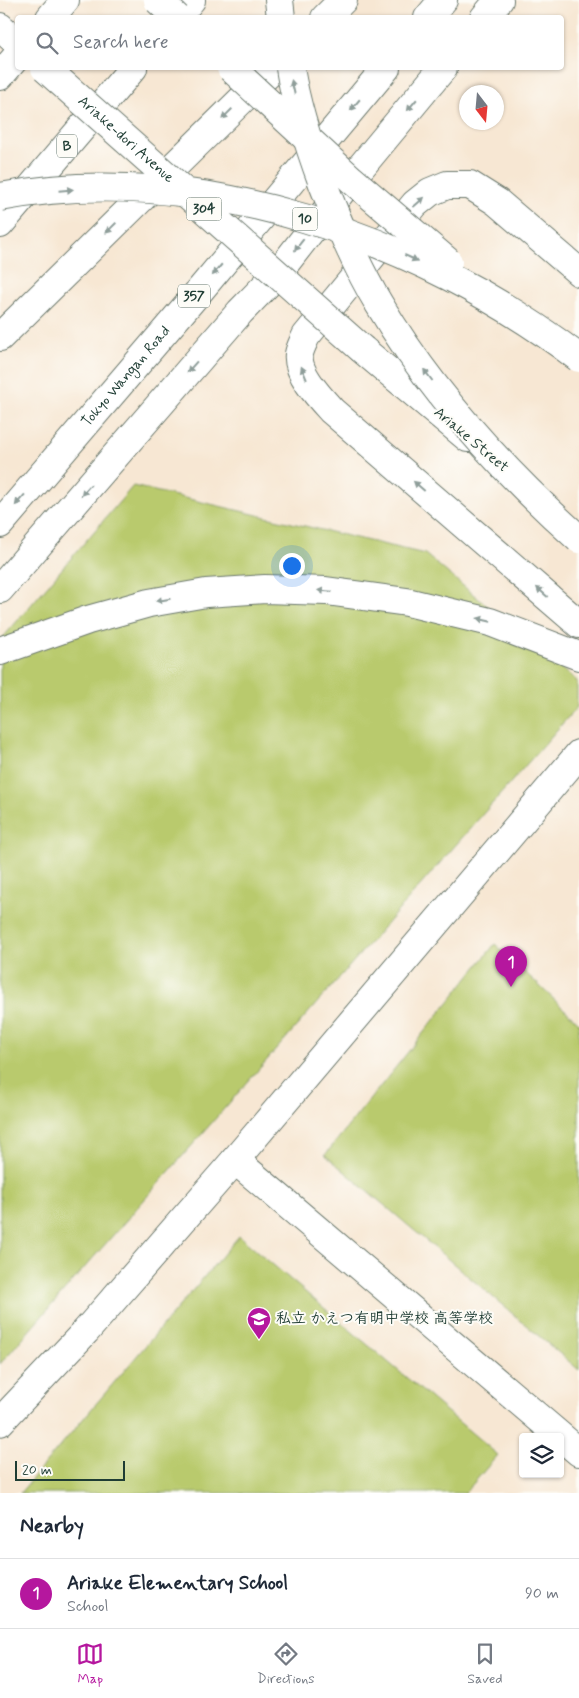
<!DOCTYPE html>
<html lang="en">
<head>
<meta charset="utf-8">
<style>
	body { margin:0; font-family:Mynerve,"Klee One",sans-serif; background:#f6f6f7; color:#1f2937 }
	.controls { position:absolute; right:15px; bottom:15px; display:grid; overflow:hidden; border-radius:5px; box-shadow:0 1px 4px #0004 }
	.controls button { width:45px; height:45px; display:grid; place-items:center; padding:0; border:0; border-bottom:1px solid #e0e1e3; background:#fff; color:#1f2937; font:25px sans-serif }
	.compass { position:absolute; left:459px; top:85px; width:45px; height:45px; border-radius:50%; background:#fff; box-shadow:0 1px 4px #0004; rotate:164deg }
	.scale { position:absolute; left:15px; bottom:12px; width:110px; box-sizing:border-box; padding-left:5px; border:2px solid #1f3d34; border-top:0; font-size:14px; line-height:18px; white-space:nowrap; color:#1f3d34; -webkit-text-stroke:4px #fdfcf7; paint-order:stroke }
	.you { position:absolute; left:291px; top:565px; width:18px; height:18px; margin:-12px; border:4px solid #fff; border-radius:50%; background:#1a73e8; box-shadow:0 0 0 8px #1a73e833 }
	.badge { display:grid; place-items:center; width:32px; height:32px; border-radius:50%; background:#b5179e; color:#fff; font-size:16px; font-weight:700 }
	.pin { position:absolute; translate:-50% -41px; filter:drop-shadow(0 1px 2px #0008) }
	.pin::after { content:''; position:absolute; top:26px; width:18px; height:15px; background:inherit; clip-path:polygon(0 0,100% 0,50% 100%) }
	.list { margin:0; padding:0; list-style:none }
	h2 { display:flex; justify-content:space-between; align-items:center; height:65px; margin:0; padding:0 20px; font-size:21px }
	h2 small { font-size:16px; font-weight:400; color:#747a83 }
	.list li { display:grid; grid-template-columns:32px 1fr auto; gap:15px; align-items:center; box-sizing:border-box; height:70px; padding:0 20px; border-top:1px solid #e0e1e3 }
	.list b { display:block; font-size:19px; white-space:nowrap }
	.list p { margin:0; font-size:16px; white-space:nowrap; color:#747a83 }
	.list em { font-size:16px; font-style:normal; color:#747a83 }
	.icon { flex:none; width:28px; height:28px; fill:none; stroke:currentColor; stroke-width:2; stroke-linecap:round; stroke-linejoin:round }
	.map { position:relative; flex:none; width:579px; height:1493px; overflow:hidden }
	.search { position:absolute; background:#fff; box-shadow:0 1px 4px #0004; left:15px; right:15px; top:15px; height:55px; display:flex; align-items:center; gap:12px; box-sizing:border-box; padding:0 18px; border-radius:5px; color:#747a83; font-size:19px }
	.sheet { height:135px; background:#fff }
	nav { display:flex; justify-content:space-around; align-items:center; box-sizing:border-box; height:70px; border-top:1px solid #e0e1e3; background:#fff; font-size:14px; color:#747a83 }
	nav a { display:grid; justify-items:center; gap:2px }
	nav .on { color:#b5179e }
	.map>svg:first-child { display:block }
</style>
</head>
<body>
<div class="map">
<svg width="579" height="1493" viewBox="0 0 579 1493">
	<rect width="100%" height="100%" fill="#fdfcf7"/>
	<filter id="ink" filterUnits="userSpaceOnUse"><feTurbulence type="fractalNoise" baseFrequency=".02" numOctaves="2"/><feDisplacementMap in="SourceGraphic" scale="10" xChannelSelector="R" yChannelSelector="G"/><feConvolveMatrix kernelMatrix="1 2 1 2 8 2 1 2 1" color-interpolation-filters="sRGB"/></filter>
	<filter id="wash" filterUnits="userSpaceOnUse"><feTurbulence type="fractalNoise" baseFrequency=".0096" numOctaves="4" result="noise"/><feDisplacementMap in="SourceGraphic" scale="20" xChannelSelector="R" yChannelSelector="G"/><feGaussianBlur stdDeviation="1.12" result="paint"/><feColorMatrix in="noise" values="0 0 0 0 0 0 0 0 0 0 0 0 0 0 0 0 0 1.4 0 .05"/><feComposite in="paint" operator="in"/></filter>
	<g filter="url(#wash)">
		<rect width="100%" height="100%" fill="#f7e7d3"/>
		<!-- green -->
		<g fill="#b9ca6d" stroke="#6c8450">
			<path d="M133 486 425 554 577 681V707L0 1364V641Z"/>
			<path d="M495 944 579 1023V1370L325 1155Z"/>
			<path d="M239 1236 498 1455 465 1493H20Z"/>
		</g>
	</g>
	<g filter="url(#ink)">
		<g fill="none" stroke-linecap="round" stroke-linejoin="round">
			<!-- street casing -->
			<g stroke="#6b786c" stroke-width="30">
				<path id="street" d="M579 272 497 202 470 185H447L430 192 415 204 306 336C304 341 300 348 299 354 296 373 320 398 332 411L579 624"/>
			</g>
			<!-- secondary casing -->
			<g stroke="#6b786c" stroke-width="30">
				<g id="secondary">
					<path d="M235 1160 579 1452"/>
					<path d="M0 1422 86 1331 235 1160 579 754"/>
				</g>
			</g>
			<!-- primary casing -->
			<g stroke="#6b786c" stroke-width="30">
				<g id="primary">
					<path d="M0 27 18 43"/>
					<path d="M363 350 468 438"/>
				</g>
			</g>
			<!-- highway casing -->
			<g stroke="#6b786c" stroke-width="30">
				<g id="highway">
					<path d="M279 0 281 18"/>
					<path d="M50 18 65 0"/>
					<path d="M176 18 191 0"/>
					<path d="M325 18 343 0"/>
					<path d="M428 18 443 0"/>
					<path d="M484 18 499 0"/>
					<path d="M0 76 18 55"/>
					<path d="M0 224 133 68"/>
					<path d="M0 337 274 68"/>
					<path id="s1" d="M0 524 196 295 386 68"/>
					<path d="M0 589 240 312 277 274 351 179 443 68"/>
					<path d="M0 651 88 620 149 603 206 593 265 589 326 591 407 602 490 622 579 656"/>
				</g>
			</g>
			<!-- street -->
			<use href="#street" stroke="#fff" stroke-width="28"/>
			<!-- secondary -->
			<use href="#secondary" stroke="#fff" stroke-width="28"/>
			<!-- primary -->
			<use href="#primary" stroke="#fff" stroke-width="28"/>
			<!-- highway -->
			<use href="#highway" stroke="#fff" stroke-width="28"/>
			<!-- primary-bridge casing -->
			<g stroke="#6b786c" stroke-width="30" stroke-linecap="butt">
				<g id="primary-bridge">
					<path d="M158 0 177 18"/>
					<path id="s2" d="M45 68 363 350"/>
					<path d="M231 68 351 179 448 262"/>
				</g>
			</g>
			<!-- highway-bridge casing -->
			<g stroke="#6b786c" stroke-width="30" stroke-linecap="butt">
				<g id="highway-bridge">
					<path d="M290 68C296 107 309 146 323 184 339 225 356 266 379 304 431 392 503 471 579 539"/>
					<path d="M0 197C199 159 421 238 579 358"/>
				</g>
			</g>
			<!-- primary-bridge -->
			<use href="#primary-bridge" stroke="#fff" stroke-width="28"/>
			<!-- highway-bridge -->
			<use href="#highway-bridge" stroke="#fff" stroke-width="28"/>
		</g>
		<!-- one-way arrows -->
		<defs><path id="oneway-solid" d="M-6-.8H1V-3.2L6.5 0L1 3.2V.8H-6Z" transform="scale(1.25)"/></defs>
		<g fill="#8f9e9a">
			<use href="#oneway-solid" transform="translate(293 87) rotate(-103)"/>
			<use href="#oneway-solid" transform="translate(355 105) rotate(130)"/>
			<use href="#oneway-solid" transform="translate(412 105) rotate(130)"/>
			<use href="#oneway-solid" transform="translate(227 114) rotate(135)"/>
			<use href="#oneway-solid" transform="translate(66 190) rotate(-5)"/>
			<use href="#oneway-solid" transform="translate(419 202) rotate(-41)"/>
			<use href="#oneway-solid" transform="translate(111 228) rotate(135)"/>
			<use href="#oneway-solid" transform="translate(299 245) rotate(128)"/>
			<use href="#oneway-solid" transform="translate(411 258) rotate(25)"/>
			<use href="#oneway-solid" transform="translate(217 270) rotate(130)"/>
			<use href="#oneway-solid" transform="translate(192 367) rotate(131)"/>
			<use href="#oneway-solid" transform="translate(304 373) rotate(-112)"/>
			<use href="#oneway-solid" transform="translate(428 375) rotate(-127)"/>
			<use href="#oneway-solid" transform="translate(419 486) rotate(-139)"/>
			<use href="#oneway-solid" transform="translate(86 490) rotate(131)"/>
			<use href="#oneway-solid" transform="translate(20 500) rotate(131)"/>
			<use href="#oneway-solid" transform="translate(325 591) rotate(-175)"/>
			<use href="#oneway-solid" transform="translate(542 592) rotate(-139)"/>
			<use href="#oneway-solid" transform="translate(163 600) rotate(171)"/>
			<use href="#oneway-solid" transform="translate(484 620) rotate(-166)"/>
		</g>
	</g>
	<!-- icons -->
	<defs>
		<g id="school-pin" transform="scale(1.25)"><path d="M0 17L-7.5 6A9.5 9.5 0 1 1 7.5 6Z" fill="#b5179e" stroke="#fdfcf7"/><path d="M0-5L7-2L0 1L-7-2ZM-4 1L0 2.5L4 1V4Q0 6-4 4Z" fill="#fff"/></g>
	</defs>
	<g fill-rule="evenodd">
		<use href="#school-pin" x="259" y="1319"/>
	</g>
	<g text-anchor="middle" dominant-baseline="central" stroke-width="4" stroke-linejoin="round" paint-order="stroke">
		<!-- shield labels -->
		<g fill="#fdfcf7" stroke="#62766e" stroke-width="1">
			<rect x="57" y="134.5" width="20" height="23" rx="4"/>
			<rect x="186.5" y="197.5" width="35" height="23" rx="4"/>
			<rect x="292.5" y="207.5" width="25" height="23" rx="4"/>
			<rect x="178" y="284.5" width="32" height="23" rx="4"/>
		</g>
		<g font-size="14" font-weight="bold" fill="#1f3d34">
			<text x="67" y="146">B</text>
			<text x="204" y="209">304</text>
			<text x="305" y="219">10</text>
			<text x="194" y="296">357</text>
		</g>
		<!-- street labels -->
		<g font-size="15" fill="#1f3d34" stroke="#fdfcf7">
			<text stroke="none"><textPath href="#s2" startOffset="108">Ariake-dori Avenue</textPath></text>
			<text stroke="none"><textPath href="#s1" startOffset="194">Tokyo Wangan Road</textPath></text>
			<text transform="translate(471 440) rotate(40)">Ariake Street</text>
		</g>
		<!-- poi labels -->
		<g font-size="15" font-weight="bold" fill="#1f3d34" stroke="#fdfcf7" text-anchor="start">
			<text x="276" y="1319">私立 かえつ有明中学校 高等学校</text>
		</g>
	</g>
</svg>
<div class="controls">
<button><svg class="icon" aria-label="layers" viewBox="0 0 24 24"><path d="M12 4l9 5-9 5-9-5zM3 14l9 5 9-5"/></svg></button>
</div>
<svg class="compass" viewBox="-18 -18 36 36"><path d="M0-13l5 13h-10z" fill="#e53935"/><path d="M0 13l5-13h-10z" fill="#747a83"/></svg>
<div class="scale">20 m</div>
<div class="you"></div>
<div class="pin badge" style="left:511px;top:987px">1</div>
<div class="search"><svg class="icon" aria-label="search" viewBox="0 0 24 24"><circle cx="10" cy="10" r="6"/><path d="M15 15l6 6"/></svg>Search here</div>
</div>
<section class="sheet">
<h2>Nearby<small></small></h2>
<ul class="list">
<li><span class="badge">1</span><div><b>Ariake Elementary School</b><p>School</p></div><em>90 m</em></li>
</ul>
</section>
<nav>
<a class="on"><svg class="icon" aria-label="map" viewBox="0 0 24 24"><path d="M3 6l6-2 6 2 6-2v14l-6 2-6-2-6 2zM9 4v14M15 6v14"/></svg>Map</a>
<a><svg class="icon" aria-label="directions" viewBox="0 0 24 24"><path d="M12 3l9 9-9 9-9-9zM9 14v-3h6M13 9l2 2-2 2"/></svg>Directions</a>
<a><svg class="icon" aria-label="saved" viewBox="0 0 24 24"><path d="M7 4h10v16l-5-4-5 4z"/></svg>Saved</a>
</nav>
</body>
</html>
